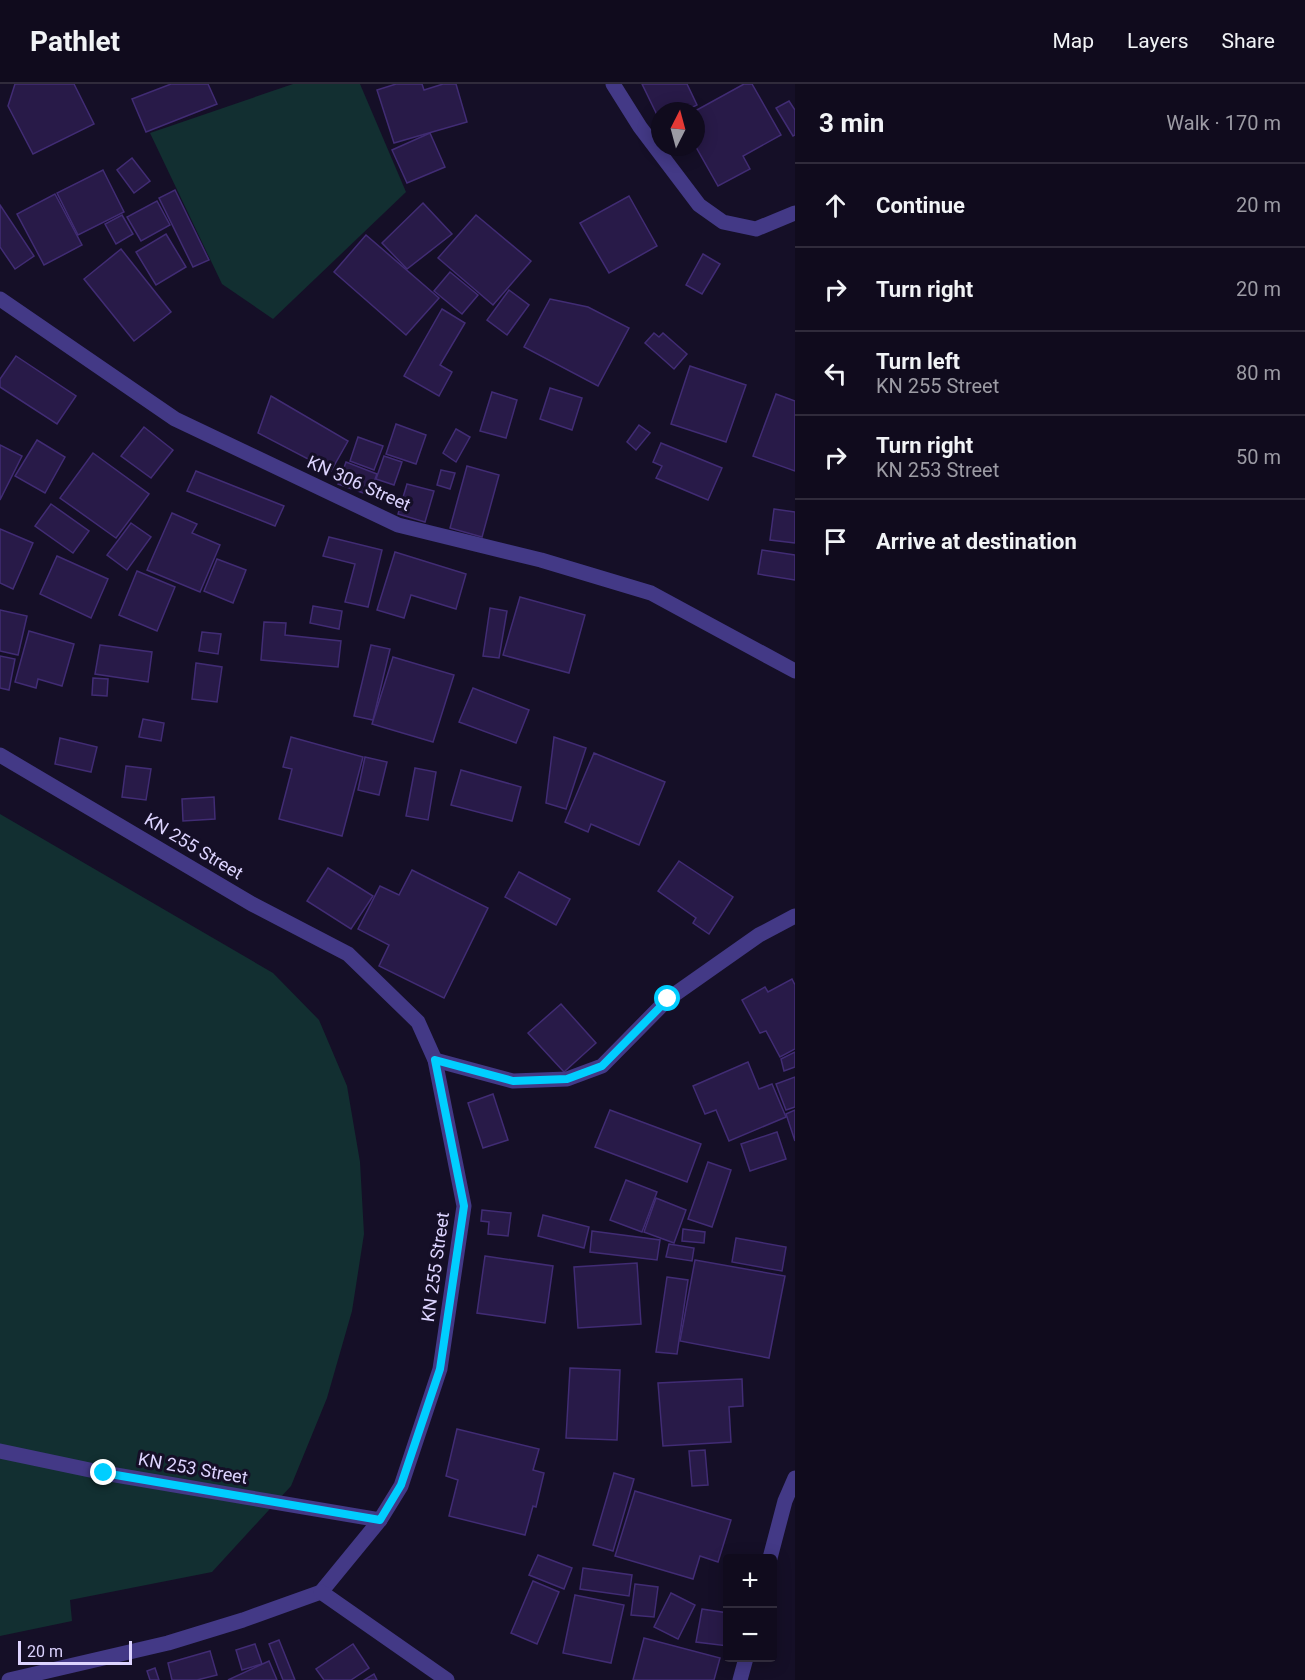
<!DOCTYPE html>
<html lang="en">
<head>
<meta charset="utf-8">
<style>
	body { margin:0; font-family:Roboto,sans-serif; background:#1e192a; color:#f1f3f6 }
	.controls { position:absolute; right:18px; bottom:18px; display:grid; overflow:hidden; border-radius:6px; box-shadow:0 3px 15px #0003 }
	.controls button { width:54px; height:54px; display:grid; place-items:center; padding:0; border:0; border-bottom:2px solid #302b3b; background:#100b1d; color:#f1f3f6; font:30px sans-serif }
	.compass { position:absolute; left:651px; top:18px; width:54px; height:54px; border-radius:50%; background:#100b1d; box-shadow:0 3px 15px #0003; rotate:6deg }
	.scale { position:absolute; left:18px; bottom:15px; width:114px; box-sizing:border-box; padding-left:6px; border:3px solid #ddd4ff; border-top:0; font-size:16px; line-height:21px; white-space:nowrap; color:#ddd4ff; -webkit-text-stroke:4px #150f27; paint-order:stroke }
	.stop { position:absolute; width:18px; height:18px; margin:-14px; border:4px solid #00ceff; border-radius:50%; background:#fff }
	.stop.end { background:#00ceff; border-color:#fff; box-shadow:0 2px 6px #0008 }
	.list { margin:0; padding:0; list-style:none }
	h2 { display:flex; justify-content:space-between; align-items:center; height:78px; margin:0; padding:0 24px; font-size:26px }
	h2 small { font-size:20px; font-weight:400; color:#9c9ba4 }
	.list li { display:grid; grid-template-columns:39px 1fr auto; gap:18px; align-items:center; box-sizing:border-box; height:84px; padding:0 24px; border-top:2px solid #302b3b }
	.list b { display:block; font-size:22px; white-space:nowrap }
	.list p { margin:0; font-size:20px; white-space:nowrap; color:#9c9ba4 }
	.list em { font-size:20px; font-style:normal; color:#9c9ba4 }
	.icon { flex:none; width:33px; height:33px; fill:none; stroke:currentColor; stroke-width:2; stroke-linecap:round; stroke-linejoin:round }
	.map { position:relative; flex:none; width:795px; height:1596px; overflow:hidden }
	header { display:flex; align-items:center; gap:36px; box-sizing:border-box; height:84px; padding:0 30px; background:#100b1d; border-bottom:2px solid #302b3b }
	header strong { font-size:28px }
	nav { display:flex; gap:33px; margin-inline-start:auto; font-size:21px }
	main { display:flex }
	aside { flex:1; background:#100b1d }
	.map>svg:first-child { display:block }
</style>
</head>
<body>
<header>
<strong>Pathlet</strong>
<nav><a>Map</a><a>Layers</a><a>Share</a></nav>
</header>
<main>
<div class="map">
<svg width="795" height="1596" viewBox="0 0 795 1596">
	<rect width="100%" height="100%" fill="#150f27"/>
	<!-- green -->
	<g fill="#122f31">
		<path d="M293 0H360L406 108 273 235 222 200 150 49Z"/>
		<path d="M0 730 273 889 319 936 347 1002 360 1078 364 1150 352 1227 327 1314 291 1402 212 1488 70 1516 72 1537 0 1552Z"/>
	</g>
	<!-- building -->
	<g fill="#281a48" stroke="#412c74" stroke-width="1.5">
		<path d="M15 0H74L94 40 33 70 8 22Z"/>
		<path d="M171 0H208L217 20 146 48 132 15Z"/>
		<path d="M396 0H422L424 6 443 0H456L467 38 394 59 377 6Z"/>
		<path d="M642 0H687L697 21 685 27H660V37Z"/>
		<path d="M744 0H752L781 51 743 72 750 85 718 102 696 63 695 27Z"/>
		<path d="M789 17 795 26V51L793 52 776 24Z"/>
		<path d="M430 49 445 83 407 99 392 66Z"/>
		<path d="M132 74 150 97 134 109 117 86Z"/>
		<path d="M103 86 124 128 78 151 57 109Z"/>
		<path d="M175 106 209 176 193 183 159 114Z"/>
		<path d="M55 110 82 161 44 181 17 130Z"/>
		<path d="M629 112 657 162 609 189 580 139Z"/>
		<path d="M157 117 170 141 141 157 127 133Z"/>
		<path d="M423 119 452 150 407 185 382 159Z"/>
		<path d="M0 121 34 172 15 185 0 163Z"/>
		<path d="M122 131 133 150 116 160 105 140Z"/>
		<path d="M476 131 531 177 493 221 438 174Z"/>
		<path d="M166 150 186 183 156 201 136 168Z"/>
		<path d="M366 151 439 214 406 251 334 188Z"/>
		<path d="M121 165 171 228 134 257 84 195Z"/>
		<path d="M703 170 720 180 702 210 686 201Z"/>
		<path d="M450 188 478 211 462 230 434 207Z"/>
		<path d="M509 206 529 221 507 251 487 236Z"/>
		<path d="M550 215 588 223 629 244 598 302 524 263Z"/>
		<path d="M442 225 465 239 440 281 452 288 439 312 404 292Z"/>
		<path d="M654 249 659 253 663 249 687 270 674 285 645 259Z"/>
		<path d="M16 272 76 312 57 340 0 303V295Z"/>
		<path d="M690 282 746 301 726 358 671 340Z"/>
		<path d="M550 304 582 314 572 346 540 335Z"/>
		<path d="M492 308 517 316 506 354 480 347Z"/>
		<path d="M776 310 795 317V387L753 372Z"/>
		<path d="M271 312 348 357 331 387 258 349Z"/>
		<path d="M396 340 426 351 416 380 386 370Z"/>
		<path d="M639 341 650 349 636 366 627 358Z"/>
		<path d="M144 343 173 366 151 394 121 372Z"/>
		<path d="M456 345 470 353 456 378 443 369Z"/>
		<path d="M358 353 383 362 374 386 350 377Z"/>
		<path d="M37 356 65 373 45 409 15 392Z"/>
		<path d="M661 359 722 384 708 416 656 394 662 382 653 378Z"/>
		<path d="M0 361 22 372 0 416Z"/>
		<path d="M93 369 149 410 116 454 60 414Z"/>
		<path d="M384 372 402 378 394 401 376 395Z"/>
		<path d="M346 378 377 390 369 411 338 400Z"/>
		<path d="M467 382 499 391 482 453 450 444Z"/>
		<path d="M441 386 455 389 450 405 437 401Z"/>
		<path d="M196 387 284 422 275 442 187 407Z"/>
		<path d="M407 400 434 407 425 438 398 430Z"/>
		<path d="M51 420 89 447 73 469 35 442Z"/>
		<path d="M774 425 795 428V459L770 456Z"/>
		<path d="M172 429 197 440 192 449 220 461 200 508 147 486Z"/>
		<path d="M131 439 151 453 127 486 107 471Z"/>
		<path d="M0 445 33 459 13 505 0 499Z"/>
		<path d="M329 453 382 466 368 523 345 518 355 480 323 472Z"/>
		<path d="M762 466 795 471V496L758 490Z"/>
		<path d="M395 468 466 490 456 525 411 511 404 534 377 526Z"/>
		<path d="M57 472 108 495 91 534 40 510Z"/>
		<path d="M217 475 246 486 233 519 204 507Z"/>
		<path d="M137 487 175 503 157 547 119 531Z"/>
		<path d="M520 513 585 531 569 589 503 571Z"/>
		<path d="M313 522 342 527 339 545 310 539Z"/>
		<path d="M490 524 507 527 499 574 483 572Z"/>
		<path d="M0 526 27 532 18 571 0 567Z"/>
		<path d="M264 538 286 539 285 551 341 557 338 583 261 576Z"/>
		<path d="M29 547 74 560 62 602 38 595 36 604 15 598Z"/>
		<path d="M202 548 221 550 218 570 199 567Z"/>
		<path d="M100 561 152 568 148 598 95 590Z"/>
		<path d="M371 561 390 565 373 636 354 632Z"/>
		<path d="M0 572 15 575 9 606 0 604Z"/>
		<path d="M393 573 454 591 433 658 372 640Z"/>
		<path d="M196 579 222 583 217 618 192 615Z"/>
		<path d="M93 594 108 595 107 612 92 611Z"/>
		<path d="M473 604 529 626 516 659 459 638Z"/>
		<path d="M143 635 164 639 161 657 139 653Z"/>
		<path d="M291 653 363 673 342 752 279 735 292 685 283 683Z"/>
		<path d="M554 653 586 664 566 725 546 719Z"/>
		<path d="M60 654 97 663 91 688 55 680Z"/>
		<path d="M594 669 665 698 639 761 591 740 588 748 565 738Z"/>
		<path d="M365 673 387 678 379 711 358 706Z"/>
		<path d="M126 682 151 685 146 716 122 713Z"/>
		<path d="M415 684 436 688 428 736 406 732Z"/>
		<path d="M461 686 521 703 512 737 451 721Z"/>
		<path d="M214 713 215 735 183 737 182 715Z"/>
		<path d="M679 777 733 813 709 850 693 839 696 834 658 807Z"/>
		<path d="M328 784 373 812 351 845 307 817Z"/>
		<path d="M412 786 488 824 444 914 379 882 389 861 358 845 380 802 399 811Z"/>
		<path d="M519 788 570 815 556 841 505 813Z"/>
		<path d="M792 895 795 901V965L780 973 766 947 760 949 742 916 765 903 768 908Z"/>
		<path d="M561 920 596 959 564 988 528 949Z"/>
		<path d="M795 968V983L784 987 781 975Z"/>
		<path d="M748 978 759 1005 772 1000 786 1033 729 1057 716 1026 705 1030 693 1002Z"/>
		<path d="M795 993V1023L786 1026 776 1000Z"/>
		<path d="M493 1010 508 1056 483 1064 468 1019Z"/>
		<path d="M610 1026 701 1060 687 1098 595 1063Z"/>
		<path d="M795 1026V1057L786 1030Z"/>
		<path d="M777 1048 786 1075 750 1087 741 1060Z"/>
		<path d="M708 1078 731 1086 712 1143 688 1135Z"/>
		<path d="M626 1096 657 1108 642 1148 610 1136Z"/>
		<path d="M656 1114 686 1126 674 1159 644 1148Z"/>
		<path d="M482 1126 511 1129 508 1152 488 1150 489 1138 481 1137Z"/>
		<path d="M543 1131 589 1143 584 1164 538 1152Z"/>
		<path d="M683 1145 705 1148 704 1159 682 1157Z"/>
		<path d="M592 1147 660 1156 657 1176 590 1168Z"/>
		<path d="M736 1154 786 1163 782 1187 732 1178Z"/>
		<path d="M669 1160 694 1164 692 1177 666 1173Z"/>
		<path d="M485 1172 553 1182 545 1239 477 1229Z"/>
		<path d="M695 1176 785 1192 769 1274 680 1257Z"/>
		<path d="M637 1179 641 1240 578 1244 574 1183Z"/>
		<path d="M667 1193 688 1196 677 1270 656 1268Z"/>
		<path d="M570 1284 620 1286 617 1356 566 1354Z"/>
		<path d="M742 1295 743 1322 729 1323 731 1358 663 1362 658 1299Z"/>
		<path d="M457 1345 539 1365 533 1386 544 1389 536 1423 533 1422 525 1451 449 1432 458 1396 446 1392Z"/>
		<path d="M705 1366 708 1401 692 1402 689 1367Z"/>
		<path d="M614 1389 634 1395 613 1467 593 1461Z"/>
		<path d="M635 1407 731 1436 718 1478 700 1472 693 1495 615 1472Z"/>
		<path d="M538 1471 572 1484 564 1505 529 1491Z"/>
		<path d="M583 1484 632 1491 629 1512 580 1505Z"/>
		<path d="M533 1497 559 1508 537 1560 511 1549Z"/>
		<path d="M635 1500 658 1503 654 1533 631 1531Z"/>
		<path d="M671 1509 695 1521 678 1555 654 1543Z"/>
		<path d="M575 1511 624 1521 611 1579 563 1569Z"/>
		<path d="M702 1525 728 1529V1562L696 1558Z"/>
		<path d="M644 1554 720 1574 714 1596H633Z"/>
		<path d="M279 1556 295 1596H283L269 1560Z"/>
		<path d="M255 1560 262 1580 242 1586 236 1566Z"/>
		<path d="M353 1560 369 1584 351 1596H324L316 1585Z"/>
		<path d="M210 1567 217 1591 197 1596H172L168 1579Z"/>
		<path d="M269 1577 277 1596H228Z"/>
		<path d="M155 1584 159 1596H150L147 1587Z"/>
		<path d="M374 1590 377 1596H364Z"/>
	</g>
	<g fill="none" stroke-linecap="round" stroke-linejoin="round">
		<!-- minor -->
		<g stroke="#433986" stroke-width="15">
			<path d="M613 0 640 43 699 121 723 138 756 145 795 129"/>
			<path d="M0 215 175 335 398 441 541 476 651 509 795 587"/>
			<path d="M0 671 252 820 348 870 418 938 435 976 464 1122 440 1285 401 1402 380 1436 321 1508 243 1536 168 1559 9 1596"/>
			<path d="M435 976 513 997 567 995 602 982 668 915 759 851 795 832"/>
			<path d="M0 1367 104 1389 380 1436"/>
			<path d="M770 1474 785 1417 795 1394"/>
			<path d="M321 1508 447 1596"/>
			<path d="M740 1596 746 1574"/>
		</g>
	</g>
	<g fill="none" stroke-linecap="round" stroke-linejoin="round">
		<!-- route -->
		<path stroke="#00ceff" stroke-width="8" d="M104 1389 380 1436 401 1401 440 1285 464 1122 435 976 513 997 567 995 602 982 668 915"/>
	</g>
	<g text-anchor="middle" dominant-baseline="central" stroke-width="6" stroke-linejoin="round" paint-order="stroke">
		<!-- street labels -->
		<g font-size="18" fill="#ddd4ff" stroke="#150f27">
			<text transform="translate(359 399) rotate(24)">KN 306 Street</text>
			<text transform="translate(194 762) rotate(31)">KN 255 Street</text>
			<text transform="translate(435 1183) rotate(-82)">KN 255 Street</text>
			<text transform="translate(193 1384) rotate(10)">KN 253 Street</text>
		</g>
	</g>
</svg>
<div class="controls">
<button>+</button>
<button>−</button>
</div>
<svg class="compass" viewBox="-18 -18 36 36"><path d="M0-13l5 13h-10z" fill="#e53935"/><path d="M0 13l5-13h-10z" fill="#9c9ba4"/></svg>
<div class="scale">20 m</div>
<div class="stop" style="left:668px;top:915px"></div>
<div class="stop end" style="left:104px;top:1389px"></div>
</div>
<aside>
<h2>3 min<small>Walk · 170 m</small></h2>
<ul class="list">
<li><svg class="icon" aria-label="ahead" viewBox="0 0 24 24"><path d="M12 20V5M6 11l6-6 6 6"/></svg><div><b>Continue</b></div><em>20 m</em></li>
<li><svg class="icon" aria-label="right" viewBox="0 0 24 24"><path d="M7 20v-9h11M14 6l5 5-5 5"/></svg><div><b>Turn right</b></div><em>20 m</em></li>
<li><svg class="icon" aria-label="left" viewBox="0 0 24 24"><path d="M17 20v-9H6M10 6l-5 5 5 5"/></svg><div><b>Turn left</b><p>KN 255 Street</p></div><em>80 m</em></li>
<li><svg class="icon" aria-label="right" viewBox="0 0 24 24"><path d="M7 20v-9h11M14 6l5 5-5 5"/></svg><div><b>Turn right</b><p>KN 253 Street</p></div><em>50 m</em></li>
<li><svg class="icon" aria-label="arrive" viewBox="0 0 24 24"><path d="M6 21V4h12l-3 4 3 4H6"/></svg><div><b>Arrive at destination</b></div></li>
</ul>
</aside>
</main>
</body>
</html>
